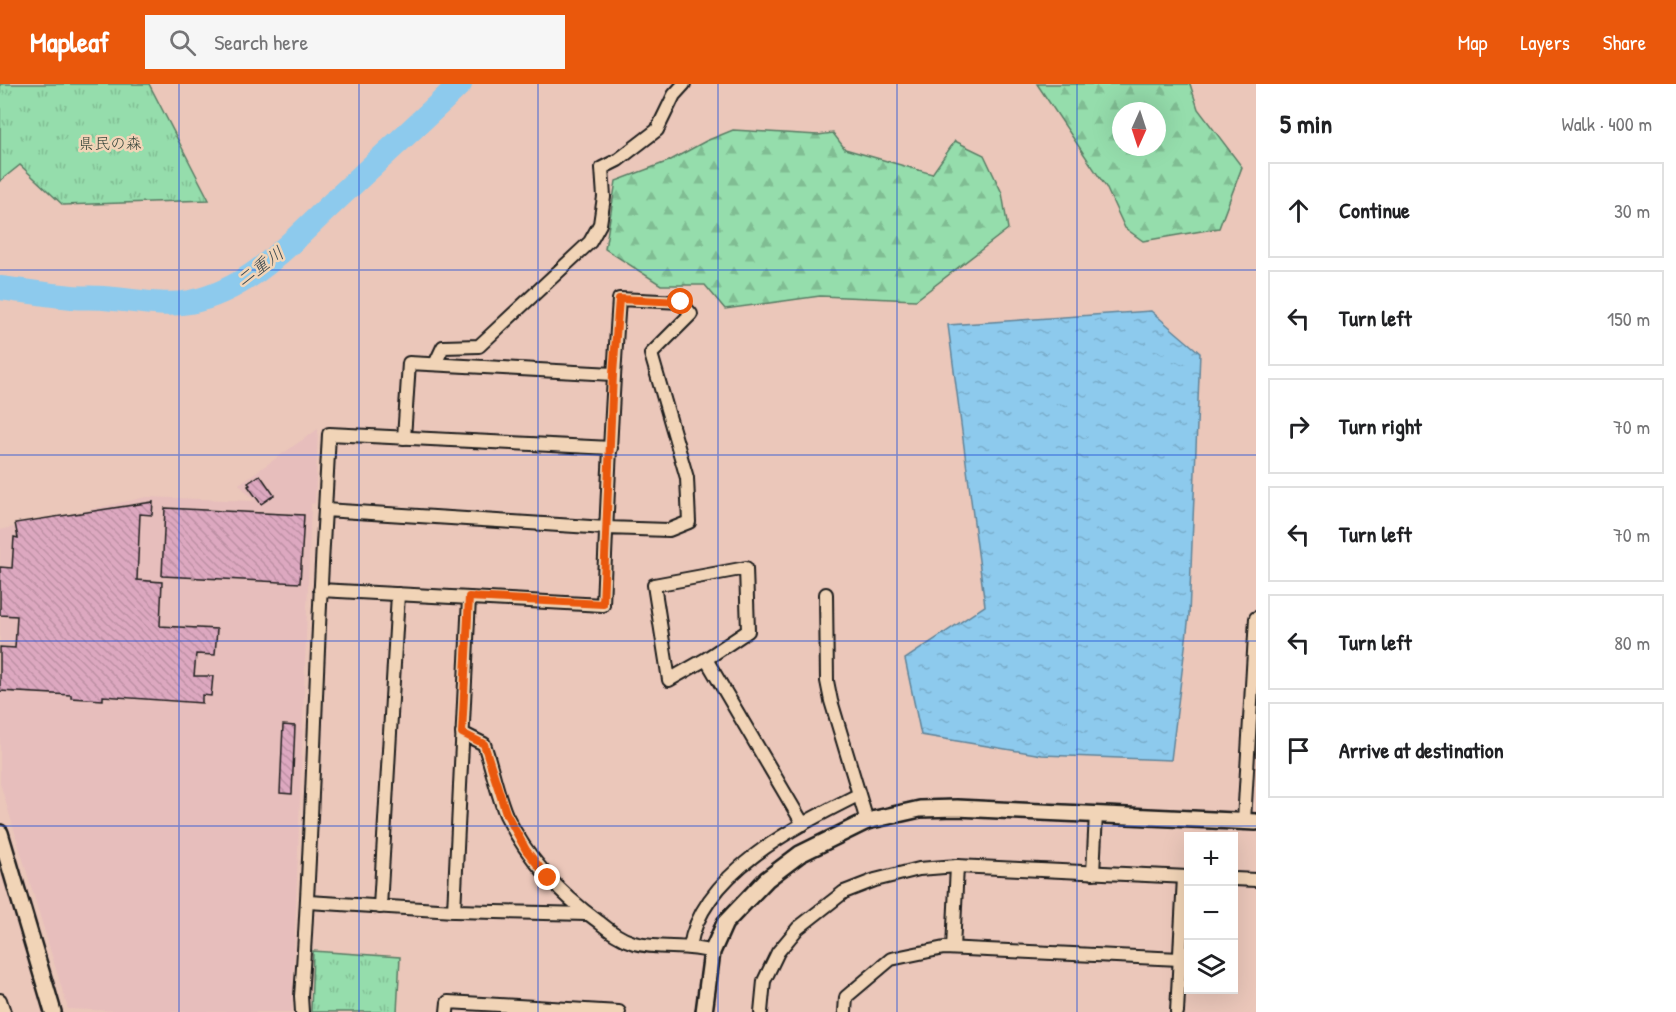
<!DOCTYPE html>
<html lang="en">
<head>
<meta charset="utf-8">
<style>
	body { margin:0; font-family:"Patrick Hand","Klee One",sans-serif; background:#f6f6f6; color:#202124 }
	.controls { position:absolute; right:18px; bottom:18px; display:grid; overflow:hidden; border-radius:0px; box-shadow:0 6px 24px #0002 }
	.controls button { width:54px; height:54px; display:grid; place-items:center; padding:0; border:0; border-bottom:2px solid #e0e0e0; background:#fff; color:#202124; font:30px sans-serif }
	.compass { position:absolute; left:1112px; top:18px; width:54px; height:54px; border-radius:50%; background:#fff; box-shadow:0 6px 24px #0002; rotate:183deg }
	.stop { position:absolute; width:18px; height:18px; margin:-14px; border:4px solid #ea580c; border-radius:50%; background:#fff }
	.stop.end { background:#ea580c; border-color:#fff; box-shadow:0 2px 6px #0008 }
	.list { margin:0; padding:0; list-style:none }
	h2 { display:flex; justify-content:space-between; align-items:center; height:78px; margin:0; padding:0 24px; font-size:26px }
	h2 small { font-size:20px; font-weight:400; color:#757577 }
	.list li { display:grid; grid-template-columns:39px 1fr auto; gap:18px; align-items:center; box-sizing:border-box; height:96px; margin:0 12px 12px; padding:0 12px; border:2px solid #e0e0e0; border-radius:0px }
	.list b { display:block; font-size:22px; white-space:nowrap }
	.list em { font-size:20px; font-style:normal; color:#757577 }
	.icon { flex:none; width:33px; height:33px; fill:none; stroke:currentColor; stroke-width:2; stroke-linecap:round; stroke-linejoin:round }
	.map { position:relative; flex:none; width:1256px; height:928px; overflow:hidden }
	header { display:flex; align-items:center; gap:36px; box-sizing:border-box; height:84px; padding:0 30px; background:#ea580c; color:#fff }
	header strong { font-size:28px }
	nav { display:flex; gap:33px; margin-inline-start:auto; font-size:21px }
	.search { width:420px; height:54px; background:#f6f6f6; display:flex; align-items:center; gap:15px; box-sizing:border-box; padding:0 21px; border-radius:0px; color:#757577; font-size:22px }
	main { display:flex }
	aside { flex:1; background:#fff }
	.map>svg:first-child { display:block }
</style>
</head>
<body>
<header>
<strong>Mapleaf</strong>
<div class="search"><svg class="icon" aria-label="search" viewBox="0 0 24 24"><circle cx="10" cy="10" r="6"/><path d="M15 15l6 6"/></svg>Search here</div>
<nav><a>Map</a><a>Layers</a><a>Share</a></nav>
</header>
<main>
<div class="map">
<svg width="1256" height="928" viewBox="0 0 1256 928">
	<defs>
		<pattern id="forest-firs" width="22" height="20" patternUnits="userSpaceOnUse" patternTransform="scale(1.5)"><rect width="22" height="20" fill="#95ddac"/><path d="M5 1l3.5 6h-7zM16 11l3.5 6h-7z" fill="#80bd93"/></pattern>
		<pattern id="park-tufts" width="24" height="20" patternUnits="userSpaceOnUse" patternTransform="scale(1.5)"><rect width="24" height="20" fill="#95ddac"/><path d="M3 7l-1-3M5 7V3M7 7l1-3M15 17l-1-3M17 17v-4M19 17l1-3" fill="none" stroke="#80bd93"/></pattern>
		<pattern id="water-ripples" width="26" height="14" patternUnits="userSpaceOnUse" patternTransform="scale(1.5)"><rect width="26" height="14" fill="#8dcaed"/><path d="M2 4q2-2 4 0t4 0M15 11q2-2 4 0t4 0" fill="none" stroke="#79adcb"/></pattern>
		<pattern id="building-back-hatch" width="6" height="6" patternUnits="userSpaceOnUse" patternTransform="scale(1.5)"><rect width="6" height="6" fill="#dda8c0"/><path d="M-1 5l2 2M0 0l6 6M5-1l2 2" fill="none" stroke="#bd90a4"/></pattern>
	</defs>
	<rect width="100%" height="100%" fill="#ebc7ba"/>
	<filter id="ink" filterUnits="userSpaceOnUse"><feTurbulence type="fractalNoise" baseFrequency=".0167" numOctaves="2"/><feDisplacementMap in="SourceGraphic" scale="12" xChannelSelector="R" yChannelSelector="G"/><feConvolveMatrix kernelMatrix="1 2 1 2 8 2 1 2 1" color-interpolation-filters="sRGB"/></filter>
	<g filter="url(#ink)">
		<!-- built -->
		<path fill="#e7bebc" d="M318 345 315 419 311 420 292 928H139L68 925 0 699V446L146 413 254 417 239 400Z"/>
		<!-- forest -->
		<g fill="url(#forest-firs)" stroke="#587c64" stroke-width="1.5" fill-rule="evenodd">
			<path d="M1037 0H1190L1198 25 1242 83 1219 144 1143 157 1125 144 1106 103ZM1121 27H1157V63H1121Z"/>
			<path d="M733 46 818 51 833 49 845 65 932 90 955 57 984 71 1002 109 1008 145 916 216 820 212 725 225 705 201H661L605 165 616 97 669 77 706 57Z"/>
		</g>
		<!-- park -->
		<g fill="url(#park-tufts)" stroke="#587c64" stroke-width="1.5">
			<path d="M0 0H149L209 116 63 121 20 81 0 97Z"/>
			<path d="M313 867 400 873 397 928H311Z"/>
		</g>
		<!-- water -->
		<path fill="url(#water-ripples)" stroke="#608499" stroke-width="1.5" d="M1151 227 1200 269 1189 531 1171 676 1042 671 921 651 905 575 985 522 948 241Z"/>
		<g fill="none" stroke-linecap="round" stroke-linejoin="round">
			<!-- river -->
			<path stroke="#8dcaed" stroke-width="24" d="M0 204C24 207 48 211 72 213 83 214 94 213 104 214 133 216 161 223 190 218 251 206 294 155 337 115 378 76 420 39 460 0"/>
		</g>
		<!-- building -->
		<g fill="url(#building-back-hatch)" stroke="#1c1c1c" stroke-width="1.5">
			<path d="M260 391 274 411 261 420 248 402 250 401 248 399Z"/>
			<path d="M153 418 152 431 140 430 137 496 162 498 160 542 217 545 215 571 196 570 194 592H213L211 612 202 611V619L103 612V616L71 614V611L0 607V563L15 564 17 532 0 531V483L12 484 14 453 18 454 15 439Z"/>
			<path d="M165 424 304 431 300 499 162 492Z"/>
			<path d="M283 641 295 642 292 710 280 709Z"/>
		</g>
		<g fill="none" stroke-linecap="round" stroke-linejoin="round">
			<!-- minor casing -->
			<g stroke="#1c1c1c" stroke-width="16">
				<g id="minor">
					<path d="M435 280 443 263 479 262 590 158 600 140 604 113 602 84 618 76 657 46 674 11 684 0"/>
					<path d="M404 354 409 279 613 290"/>
					<path d="M325 426 329 350 611 364"/>
					<path d="M826 510 827 597 831 617 867 737"/>
					<path d="M706 575 748 547 746 484 654 501 669 596 706 575 803 740"/>
					<path d="M462 649 484 660C492 683 497 710 506 731 527 774 560 810 599 838 610 847 620 855 634 859 660 866 687 860 712 868"/>
					<path d="M1244 737 1256 534"/>
					<path d="M1093 789 1096 730"/>
					<path d="M1234 795 1256 796"/>
					<path d="M308 818 454 827 587 830"/>
					<path d="M380 823 398 510"/>
					<path d="M454 827 469 514"/>
					<path d="M690 863C701 789 798 741 858 711"/>
					<path d="M953 864 957 782"/>
					<path d="M0 916 4 928"/>
					<path d="M302 928 301 912C313 750 315 588 325 426L606 444 669 446 689 438 687 394 651 270 691 230 681 218 619 215C612 316 607 419 603 521L320 506"/>
					<path d="M447 928 448 918 619 928"/>
					<path d="M761 928 764 897 778 868 798 844 844 808 875 796 919 785 957 782 1188 793"/>
					<path d="M845 928 846 913 891 875 944 864 1180 875"/>
					<path d="M1177 928 1184 793"/>
				</g>
			</g>
			<!-- tertiary casing -->
			<g stroke="#1c1c1c" stroke-width="20">
				<g id="tertiary">
					<path d="M0 749 53 928"/>
					<path d="M704 928 712 868 725 839 767 795 800 770 867 737 920 725 957 724 1256 738"/>
				</g>
			</g>
			<!-- minor -->
			<use href="#minor" stroke="#f1d4b7" stroke-width="12"/>
			<!-- tertiary -->
			<use href="#tertiary" stroke="#f1d4b7" stroke-width="15"/>
		</g>
	</g>
	<g fill="none" stroke-linecap="round" stroke-linejoin="round" filter="url(#ink)">
		<!-- route -->
		<path stroke="#ea580c" stroke-width="8" d="M548 794 526 766 506 729 484 660 462 649 469 513 603 520 613 290 619 215 681 218"/>
	</g>
	<!-- grid -->
	<path fill="none" stroke="#1d4ed8" stroke-width="1.5" stroke-opacity="0.55" d="M179 0V928M359 0V928M538 0V928M718 0V928M897 0V928M1077 0V928M0 186H1256M0 371H1256M0 557H1256M0 742H1256"/>
	<g text-anchor="middle" dominant-baseline="central" stroke-width="5" stroke-linejoin="round" paint-order="stroke">
		<!-- park labels -->
		<g font-size="16" fill="#344339" stroke="#f1d4b7">
			<text x="110" y="59">県民の森</text>
		</g>
		<!-- water labels -->
		<g font-size="18" font-style="italic" fill="#384850" stroke="#f1d4b7">
			<text transform="translate(260 182) rotate(-36)">二重川</text>
		</g>
	</g>
</svg>
<div class="controls">
<button>+</button>
<button>−</button>
<button><svg class="icon" aria-label="layers" viewBox="0 0 24 24"><path d="M12 4l9 5-9 5-9-5zM3 14l9 5 9-5"/></svg></button>
</div>
<svg class="compass" viewBox="-18 -18 36 36"><path d="M0-13l5 13h-10z" fill="#e53935"/><path d="M0 13l5-13h-10z" fill="#757577"/></svg>
<div class="stop" style="left:681px;top:218px"></div>
<div class="stop end" style="left:548px;top:794px"></div>
</div>
<aside>
<h2>5 min<small>Walk · 400 m</small></h2>
<ul class="list">
<li><svg class="icon" aria-label="ahead" viewBox="0 0 24 24"><path d="M12 20V5M6 11l6-6 6 6"/></svg><div><b>Continue</b></div><em>30 m</em></li>
<li><svg class="icon" aria-label="left" viewBox="0 0 24 24"><path d="M17 20v-9H6M10 6l-5 5 5 5"/></svg><div><b>Turn left</b></div><em>150 m</em></li>
<li><svg class="icon" aria-label="right" viewBox="0 0 24 24"><path d="M7 20v-9h11M14 6l5 5-5 5"/></svg><div><b>Turn right</b></div><em>70 m</em></li>
<li><svg class="icon" aria-label="left" viewBox="0 0 24 24"><path d="M17 20v-9H6M10 6l-5 5 5 5"/></svg><div><b>Turn left</b></div><em>70 m</em></li>
<li><svg class="icon" aria-label="left" viewBox="0 0 24 24"><path d="M17 20v-9H6M10 6l-5 5 5 5"/></svg><div><b>Turn left</b></div><em>80 m</em></li>
<li><svg class="icon" aria-label="arrive" viewBox="0 0 24 24"><path d="M6 21V4h12l-3 4 3 4H6"/></svg><div><b>Arrive at destination</b></div></li>
</ul>
</aside>
</main>
</body>
</html>
